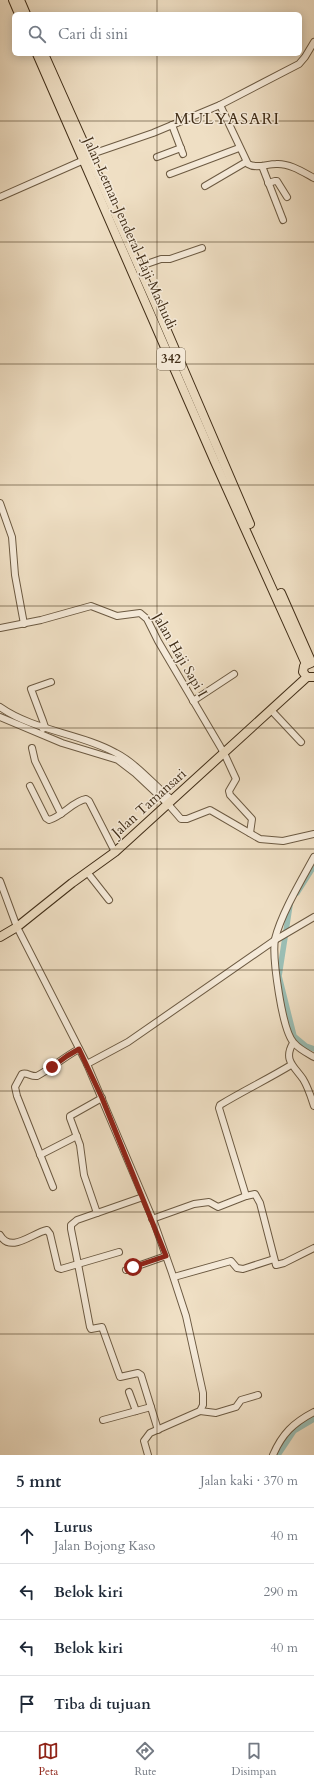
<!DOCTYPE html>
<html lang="id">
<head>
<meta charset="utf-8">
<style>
	body { margin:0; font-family:Cardo,serif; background:#f2f2f3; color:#1f2937 }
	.stop { position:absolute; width:12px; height:12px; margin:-9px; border:3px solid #8f2418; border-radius:50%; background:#fff }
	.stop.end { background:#8f2418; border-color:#fff; box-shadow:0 1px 4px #0008 }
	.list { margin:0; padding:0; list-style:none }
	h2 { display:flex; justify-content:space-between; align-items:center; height:52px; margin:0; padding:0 16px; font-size:17px }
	h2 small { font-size:13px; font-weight:400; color:#747a83 }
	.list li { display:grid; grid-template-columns:26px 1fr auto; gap:12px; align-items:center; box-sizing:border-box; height:56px; padding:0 16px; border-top:1px solid #e0e1e3 }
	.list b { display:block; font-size:15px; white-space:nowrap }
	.list p { margin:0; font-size:13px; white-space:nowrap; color:#747a83 }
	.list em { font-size:13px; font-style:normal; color:#747a83 }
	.icon { flex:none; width:22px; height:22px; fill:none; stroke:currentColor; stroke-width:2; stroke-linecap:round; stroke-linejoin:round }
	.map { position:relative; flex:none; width:314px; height:1455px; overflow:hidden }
	.search { position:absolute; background:#fff; box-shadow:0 2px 10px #0003; left:12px; right:12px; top:12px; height:44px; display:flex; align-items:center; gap:10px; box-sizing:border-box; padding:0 14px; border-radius:6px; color:#747a83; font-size:15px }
	.sheet { height:276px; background:#fff }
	nav { display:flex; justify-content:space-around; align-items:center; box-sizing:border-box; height:56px; border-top:1px solid #e0e1e3; background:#fff; font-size:11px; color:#747a83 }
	nav a { display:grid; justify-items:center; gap:2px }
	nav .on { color:#8f2418 }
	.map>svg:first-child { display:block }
</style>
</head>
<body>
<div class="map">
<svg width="314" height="1455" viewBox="0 0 314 1455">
	<rect width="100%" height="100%" fill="#efdfc4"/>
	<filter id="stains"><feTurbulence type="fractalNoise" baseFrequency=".005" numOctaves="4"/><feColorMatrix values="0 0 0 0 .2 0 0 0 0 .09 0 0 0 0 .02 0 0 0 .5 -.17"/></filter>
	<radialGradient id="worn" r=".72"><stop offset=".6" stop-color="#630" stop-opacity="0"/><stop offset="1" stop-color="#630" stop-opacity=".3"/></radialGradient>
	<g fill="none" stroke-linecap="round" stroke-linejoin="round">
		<!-- canal -->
		<g stroke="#9abdb3" stroke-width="5.5">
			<path d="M297 893 314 866"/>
			<path d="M290 905 279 976 294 1036 306 1046 314 1049"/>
			<path d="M278 1455 294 1431 314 1419"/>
		</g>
		<!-- minor casing -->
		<g stroke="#6c5a42" stroke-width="8">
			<g id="minor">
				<path d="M220 105 248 164C256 169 267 164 276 164 289 163 303 172 314 178"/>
				<path d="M172 125 183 154"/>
				<path d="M89 155 153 133 220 105 299 64 305 57 314 42"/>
				<path d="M157 157 181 148"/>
				<path d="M262 166 283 220"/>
				<path d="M170 174 239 148"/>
				<path d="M268 183 275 181H277L287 197"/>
				<path d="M205 186 246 162"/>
				<path d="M0 197 84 160"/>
				<path d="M138 267 161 259H170L202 248"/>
				<path d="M0 503 12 537 15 575 24 624"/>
				<path d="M0 628 41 620 91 606 117 616 140 613 147 619 158 641 224 753 236 779 229 791 230 795 252 819 250 833"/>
				<path d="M193 701 234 674"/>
				<path d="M0 707C34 731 80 733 116 753 137 764 154 785 172 800"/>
				<path d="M271 710 301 742"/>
				<path d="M0 717 62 743 118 760 135 773 168 804 181 819H187L210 810 260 839 283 841 314 834"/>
				<path d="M43 729 45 727 43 721 31 689 51 682"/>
				<path d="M32 748 35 761 61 814"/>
				<path d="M30 786 46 818 49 820C63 816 73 801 86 799L89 801 115 852"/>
				<path d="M314 857C302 879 281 914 275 939 272 957 282 1031 294 1043 299 1049 307 1053 314 1057"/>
				<path d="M87 872 109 900"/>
				<path d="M0 881 17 927 87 1064 154 1222 172 1273 186 1316 203 1393V1405L200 1411 150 1433 144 1441 148 1455"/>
				<path d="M293 1043C283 1060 294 1066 303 1079 308 1087 311 1097 314 1106"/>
				<path d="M87 1064 128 1042 275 940 314 917"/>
				<path d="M291 1065C268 1079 243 1091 220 1105L219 1108 246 1196 255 1194 260 1203 276 1265 284 1263 314 1248"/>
				<path d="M40 1155 77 1136"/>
				<path d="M53 1187 17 1096 15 1087 22 1074C27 1072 31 1077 37 1076 52 1068 64 1057 79 1049"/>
				<path d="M97 1213 84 1175 80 1145 70 1118V1116L102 1098"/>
				<path d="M152 1219 194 1204 209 1202 218 1207 246 1196"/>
				<path d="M0 1235C11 1254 32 1233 47 1230L50 1234 58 1268 61 1269 78 1264 90 1327 91 1329 102 1327 120 1377 138 1373 141 1375 158 1430"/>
				<path d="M119 1252 78 1264 71 1229V1225L77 1220 143 1197"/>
				<path d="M126 1270 166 1256"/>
				<path d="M174 1277 231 1261 237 1268 243 1269 274 1259"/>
				<path d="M129 1392 136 1411"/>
				<path d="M200 1411 216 1413 236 1407 241 1400 258 1395"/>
				<path d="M103 1420 151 1407"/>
				<path d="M273 1455C282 1434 293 1423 314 1412"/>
			</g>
		</g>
		<!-- major casing -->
		<g stroke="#402d17" stroke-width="10">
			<g id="major">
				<path d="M13 0 19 14"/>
				<path d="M20 0 26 14"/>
				<path d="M37 54 215 462 306 664"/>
				<path d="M44 54 155 303 250 524"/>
				<path d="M281 593 311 661"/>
				<path d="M311 663 304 666 303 672 307 677H314"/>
				<path d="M0 937 17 927 72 883 115 852 307 677"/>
			</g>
		</g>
		<!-- minor -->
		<use href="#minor" stroke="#f5ead9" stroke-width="6"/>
		<!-- major -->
		<use href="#major" stroke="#efdfc4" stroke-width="8"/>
	</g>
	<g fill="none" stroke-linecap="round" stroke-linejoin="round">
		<!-- route -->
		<path stroke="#8f2418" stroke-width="5" d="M52 1067 67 1056 79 1049 102 1098 166 1256 133 1267"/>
	</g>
	<!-- grid -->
	<path fill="none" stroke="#402d17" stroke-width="1" stroke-opacity="0.55" d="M157 0V14M157 54V1455M0 121H314M0 242H314M0 364H314M0 485H314M0 606H314M0 728H314M0 849H314M0 970H314M0 1091H314M0 1212H314M0 1334H314"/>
	<g text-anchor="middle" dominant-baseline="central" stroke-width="3" stroke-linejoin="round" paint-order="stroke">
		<!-- shield labels -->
		<rect fill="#f5ead9" stroke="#766651" stroke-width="1" x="157" y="348" width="28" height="22" rx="3"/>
		<g font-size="13" font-weight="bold" fill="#402d17">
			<text x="171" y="359">342</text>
		</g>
		<!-- street labels -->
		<g font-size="14" fill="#402d17" stroke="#f5ead9">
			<text transform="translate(130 233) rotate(66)">Jalan Letnan Jenderal Haji Mashudi</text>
			<text transform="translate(180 655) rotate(60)">Jalan Haji Sapi I</text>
			<text transform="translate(149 803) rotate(-42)">Jalan Tamansari</text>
		</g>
		<!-- quarter labels -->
		<g font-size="16" letter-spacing="1" fill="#402d17" stroke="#f5ead9">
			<text x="227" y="119">MULYASARI</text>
		</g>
	</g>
	<rect width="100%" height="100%" filter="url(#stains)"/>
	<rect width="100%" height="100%" fill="url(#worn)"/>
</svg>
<div class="stop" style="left:133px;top:1267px"></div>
<div class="stop end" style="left:52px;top:1067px"></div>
<div class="search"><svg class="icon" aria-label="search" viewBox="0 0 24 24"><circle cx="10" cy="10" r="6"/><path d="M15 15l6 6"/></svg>Cari di sini</div>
</div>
<section class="sheet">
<h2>5 mnt<small>Jalan kaki · 370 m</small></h2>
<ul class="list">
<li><svg class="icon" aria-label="ahead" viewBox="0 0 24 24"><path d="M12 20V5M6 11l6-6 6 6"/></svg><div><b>Lurus</b><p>Jalan Bojong Kaso</p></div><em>40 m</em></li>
<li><svg class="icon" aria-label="left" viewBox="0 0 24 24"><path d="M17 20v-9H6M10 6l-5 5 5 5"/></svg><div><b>Belok kiri</b></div><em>290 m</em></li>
<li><svg class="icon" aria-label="left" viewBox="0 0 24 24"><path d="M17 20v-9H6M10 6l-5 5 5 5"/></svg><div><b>Belok kiri</b></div><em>40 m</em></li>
<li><svg class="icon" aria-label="arrive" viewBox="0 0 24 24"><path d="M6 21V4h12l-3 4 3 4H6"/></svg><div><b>Tiba di tujuan</b></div></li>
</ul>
</section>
<nav>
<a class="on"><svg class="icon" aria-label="map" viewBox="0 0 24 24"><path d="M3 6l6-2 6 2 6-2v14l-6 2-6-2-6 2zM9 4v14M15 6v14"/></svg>Peta</a>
<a><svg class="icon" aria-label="directions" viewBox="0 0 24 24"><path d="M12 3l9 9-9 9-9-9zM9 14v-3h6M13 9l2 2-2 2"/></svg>Rute</a>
<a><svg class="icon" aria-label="saved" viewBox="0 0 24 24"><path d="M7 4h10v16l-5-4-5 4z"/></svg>Disimpan</a>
</nav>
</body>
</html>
